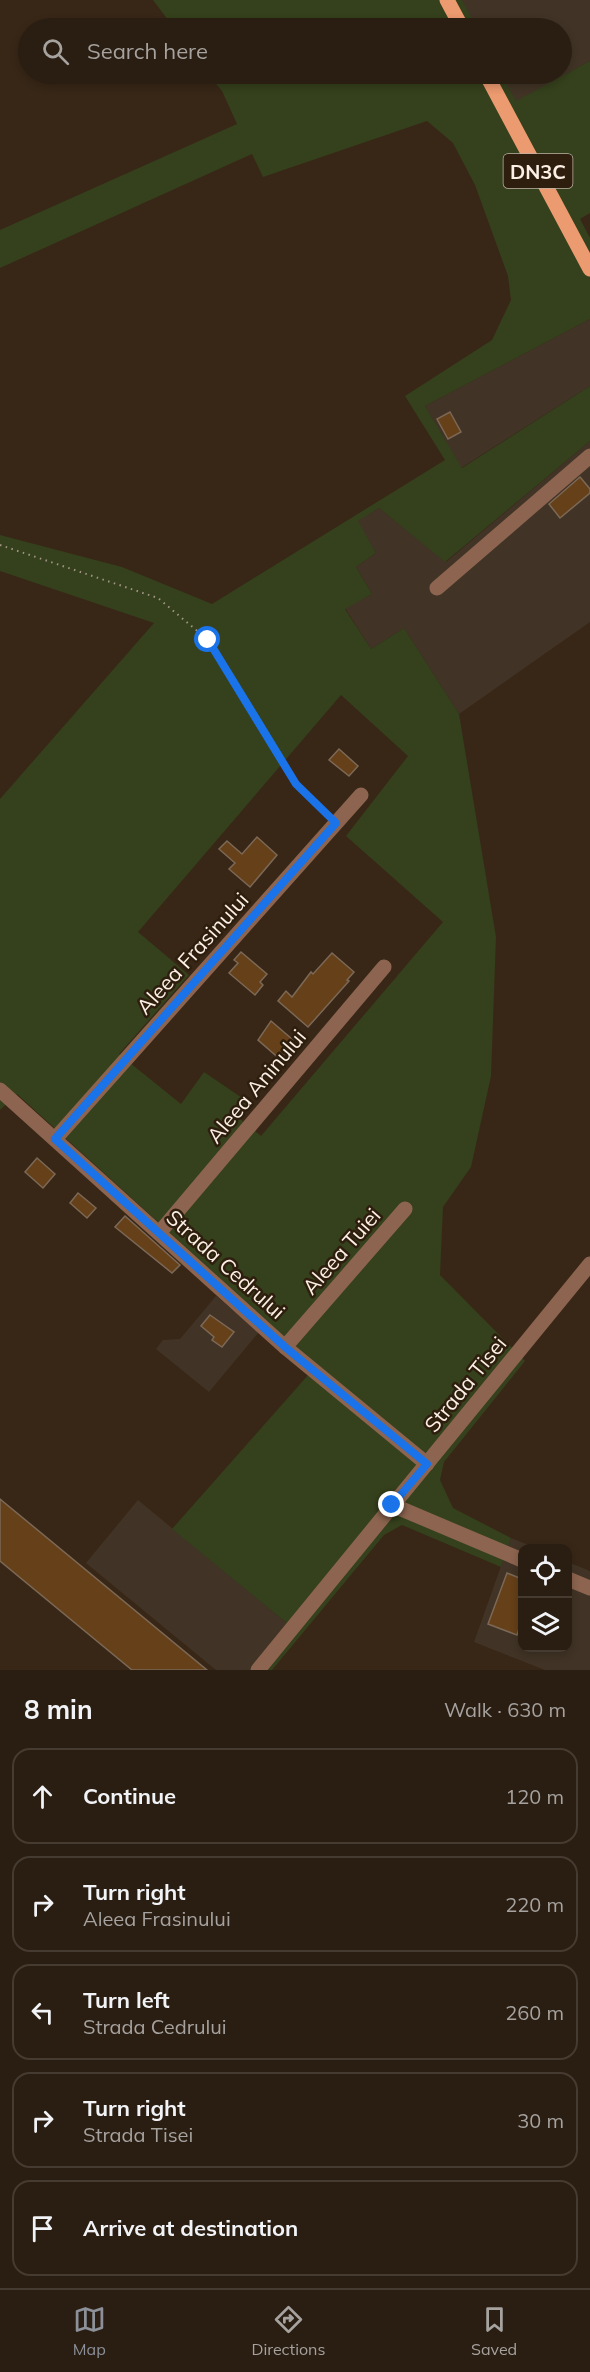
<!DOCTYPE html>
<html lang="en">
<head>
<meta charset="utf-8">
<style>
	body { margin:0; font-family:Mulish,sans-serif; background:#362a1f; color:#f1f3f6 }
	.controls { position:absolute; right:18px; bottom:18px; display:grid; overflow:hidden; border-radius:12px; box-shadow:0 3px 9px #0003 }
	.controls button { width:54px; height:54px; display:grid; place-items:center; padding:0; border:0; border-bottom:2px solid #463b31; background:#2a1d11; color:#f1f3f6; font:30px sans-serif }
	.stop { position:absolute; width:18px; height:18px; margin:-14px; border:4px solid #1a73e8; border-radius:50%; background:#fff }
	.stop.end { background:#1a73e8; border-color:#fff; box-shadow:0 2px 6px #0008 }
	.list { margin:0; padding:0; list-style:none }
	h2 { display:flex; justify-content:space-between; align-items:center; height:78px; margin:0; padding:0 24px; font-size:26px }
	h2 small { font-size:20px; font-weight:400; color:#a5a29f }
	.list li { display:grid; grid-template-columns:39px 1fr auto; gap:18px; align-items:center; box-sizing:border-box; height:96px; margin:0 12px 12px; padding:0 12px; border:2px solid #463b31; border-radius:18px }
	.list b { display:block; font-size:22px; white-space:nowrap }
	.list p { margin:0; font-size:20px; white-space:nowrap; color:#a5a29f }
	.list em { font-size:20px; font-style:normal; color:#a5a29f }
	.icon { flex:none; width:33px; height:33px; fill:none; stroke:currentColor; stroke-width:2; stroke-linecap:round; stroke-linejoin:round }
	.map { position:relative; flex:none; width:590px; height:1670px; overflow:hidden }
	.search { position:absolute; background:#2a1d11; box-shadow:0 3px 9px #0003; left:18px; right:18px; top:18px; height:66px; display:flex; align-items:center; gap:15px; box-sizing:border-box; padding:0 21px; border-radius:33px; color:#a5a29f; font-size:22px }
	.sheet { height:618px; background:#2a1d11 }
	nav { display:flex; justify-content:space-around; align-items:center; box-sizing:border-box; height:84px; border-top:2px solid #463b31; background:#2a1d11; font-size:16px; color:#a5a29f }
	nav a { display:grid; justify-items:center; gap:3px }
	nav .on { color:#8c9099 }
	.map>svg:first-child { display:block }
</style>
</head>
<body>
<div class="map">
<svg width="590" height="1670" viewBox="0 0 590 1670">
	<rect width="100%" height="100%" fill="#382717"/>
	<!-- industrial -->
	<g fill="#413426">
		<path d="M460 0H590V61L516 102 500 74H562V28H476Z"/>
		<path d="M590 319V386L461 468 425 406Z"/>
		<path d="M590 441V622L459 714 404 628 371 649 345 608 372 594 356 567 376 553 357 521 379 508 446 562Z"/>
		<path d="M216 1296 259 1332 209 1392 156 1349 163 1340 180 1339Z"/>
		<path d="M138 1500 288 1624 250 1670H216L86 1563Z"/>
		<path d="M511 1538 536 1548H522V1648H568V1562L590 1571V1670H545L474 1642Z"/>
	</g>
	<!-- green -->
	<g fill="#35401c" fill-rule="evenodd">
		<path d="M153 0H462L477 28H174Z"/>
		<path d="M590 61V213L580 219 590 238V319L425 406 462 468 590 386V441L445 562 379 508 358 521 376 553 356 567 372 594 345 609 371 649 404 628 459 714 496 937 491 1076 471 1167 443 1207 440 1275 525 1361 444 1462 440 1480 453 1508 511 1538 501 1567 402 1525 384 1535 272 1670H250L288 1624 172 1529 309 1374 268 1322 17 1094 0 1110V799L154 623 0 571V535L122 567 212 604 445 460 405 396 492 340 511 300 508 276 475 185 453 143 427 121 263 177 252 154 0 268V230L237 124 222 91 208 74H501L516 101ZM341 695 408 756 346 836 443 922 261 1136 239 1118 251 1104 204 1072 181 1104 119 1054 189 975 138 932Z"/>
	</g>
	<!-- building -->
	<g fill="#654018" stroke="#7c6856" stroke-width="1.5">
		<path d="M450 412 461 432 448 439 437 419Z"/>
		<path d="M580 477 590 489V493L560 518 549 504Z"/>
		<path d="M339 749 358 766 349 776 329 760Z"/>
		<path d="M257 837 277 855 250 887 229 869 235 863 219 849 227 841 242 854Z"/>
		<path d="M241 952 267 974 260 982 263 985 255 995 229 973 238 963 234 960Z"/>
		<path d="M332 953 354 972 347 980 349 981 308 1027 278 1001 286 991 292 997 311 972 313 974Z"/>
		<path d="M271 1021 293 1040 281 1060 258 1040Z"/>
		<path d="M37 1158 55 1174 43 1188 25 1172Z"/>
		<path d="M78 1193 96 1208 87 1218 70 1203Z"/>
		<path d="M125 1216 180 1265 172 1273 115 1227Z"/>
		<path d="M210 1315 234 1332 222 1347 212 1340 214 1337 201 1326Z"/>
		<path d="M0 1499 207 1670H132L0 1561Z"/>
		<path d="M507 1573 522 1579V1620L517 1635 488 1624Z"/>
	</g>
	<g fill="none" stroke-linecap="round" stroke-linejoin="round">
		<!-- path -->
		<path stroke="#a29487" stroke-width="2" stroke-dasharray="1.5 4.5" stroke-linecap="butt" d="M0 545 158 598 208 640 296 784 327 814"/>
		<!-- minor -->
		<g stroke="#8c644f" stroke-width="15">
			<path d="M437 588 590 456"/>
			<path d="M0 1090 285 1347 427 1464"/>
			<path d="M55 1139 361 795"/>
			<path d="M160 1232 384 967"/>
			<path d="M285 1347 405 1209"/>
			<path d="M392 1505 522 1560"/>
			<path d="M568 1579 590 1588"/>
			<path d="M258 1670 590 1264"/>
		</g>
		<!-- major -->
		<g stroke="#ec9a6f" stroke-width="15">
			<path d="M447 0 462 28"/>
			<path d="M486 74 590 269"/>
		</g>
	</g>
	<g fill="none" stroke-linecap="round" stroke-linejoin="round">
		<!-- route -->
		<path stroke="#1a73e8" stroke-width="8" d="M208 640 296 784 336 823 55 1139 285 1347 427 1464 392 1505"/>
	</g>
	<g text-anchor="middle" dominant-baseline="central" stroke-width="5" stroke-linejoin="round" paint-order="stroke">
		<!-- shield labels -->
		<rect fill="#2e1e0d" stroke="#beb1a5" stroke-width="1.5" x="503.5" y="154" width="69" height="34" rx="4.5"/>
		<g font-size="20" font-weight="bold" fill="#fcf0e6">
			<text x="538" y="171">DN3C</text>
		</g>
		<!-- street labels -->
		<g font-size="21" fill="#fcf0e6" stroke="#2e1e0d">
			<text transform="translate(192 953) rotate(-48)">Aleea Frasinului</text>
			<text transform="translate(256 1086) rotate(-50)">Aleea Aninului</text>
			<text transform="translate(341 1251) rotate(-49)">Aleea Tuiei</text>
			<text transform="translate(226 1264) rotate(42)">Strada Cedrului</text>
			<text transform="translate(465 1384) rotate(-51)">Strada Tisei</text>
		</g>
	</g>
</svg>
<div class="controls">
<button><svg class="icon" aria-label="locate" viewBox="0 0 24 24"><circle cx="12" cy="12" r="6"/><path d="M12 2v4M12 18v4M2 12h4M18 12h4"/></svg></button>
<button><svg class="icon" aria-label="layers" viewBox="0 0 24 24"><path d="M12 4l9 5-9 5-9-5zM3 14l9 5 9-5"/></svg></button>
</div>
<div class="stop" style="left:208px;top:640px"></div>
<div class="stop end" style="left:392px;top:1505px"></div>
<div class="search"><svg class="icon" aria-label="search" viewBox="0 0 24 24"><circle cx="10" cy="10" r="6"/><path d="M15 15l6 6"/></svg>Search here</div>
</div>
<section class="sheet">
<h2>8 min<small>Walk · 630 m</small></h2>
<ul class="list">
<li><svg class="icon" aria-label="ahead" viewBox="0 0 24 24"><path d="M12 20V5M6 11l6-6 6 6"/></svg><div><b>Continue</b></div><em>120 m</em></li>
<li><svg class="icon" aria-label="right" viewBox="0 0 24 24"><path d="M7 20v-9h11M14 6l5 5-5 5"/></svg><div><b>Turn right</b><p>Aleea Frasinului</p></div><em>220 m</em></li>
<li><svg class="icon" aria-label="left" viewBox="0 0 24 24"><path d="M17 20v-9H6M10 6l-5 5 5 5"/></svg><div><b>Turn left</b><p>Strada Cedrului</p></div><em>260 m</em></li>
<li><svg class="icon" aria-label="right" viewBox="0 0 24 24"><path d="M7 20v-9h11M14 6l5 5-5 5"/></svg><div><b>Turn right</b><p>Strada Tisei</p></div><em>30 m</em></li>
<li><svg class="icon" aria-label="arrive" viewBox="0 0 24 24"><path d="M6 21V4h12l-3 4 3 4H6"/></svg><div><b>Arrive at destination</b></div></li>
</ul>
</section>
<nav>
<a class="on"><svg class="icon" aria-label="map" viewBox="0 0 24 24"><path d="M3 6l6-2 6 2 6-2v14l-6 2-6-2-6 2zM9 4v14M15 6v14"/></svg>Map</a>
<a><svg class="icon" aria-label="directions" viewBox="0 0 24 24"><path d="M12 3l9 9-9 9-9-9zM9 14v-3h6M13 9l2 2-2 2"/></svg>Directions</a>
<a><svg class="icon" aria-label="saved" viewBox="0 0 24 24"><path d="M7 4h10v16l-5-4-5 4z"/></svg>Saved</a>
</nav>
</body>
</html>
